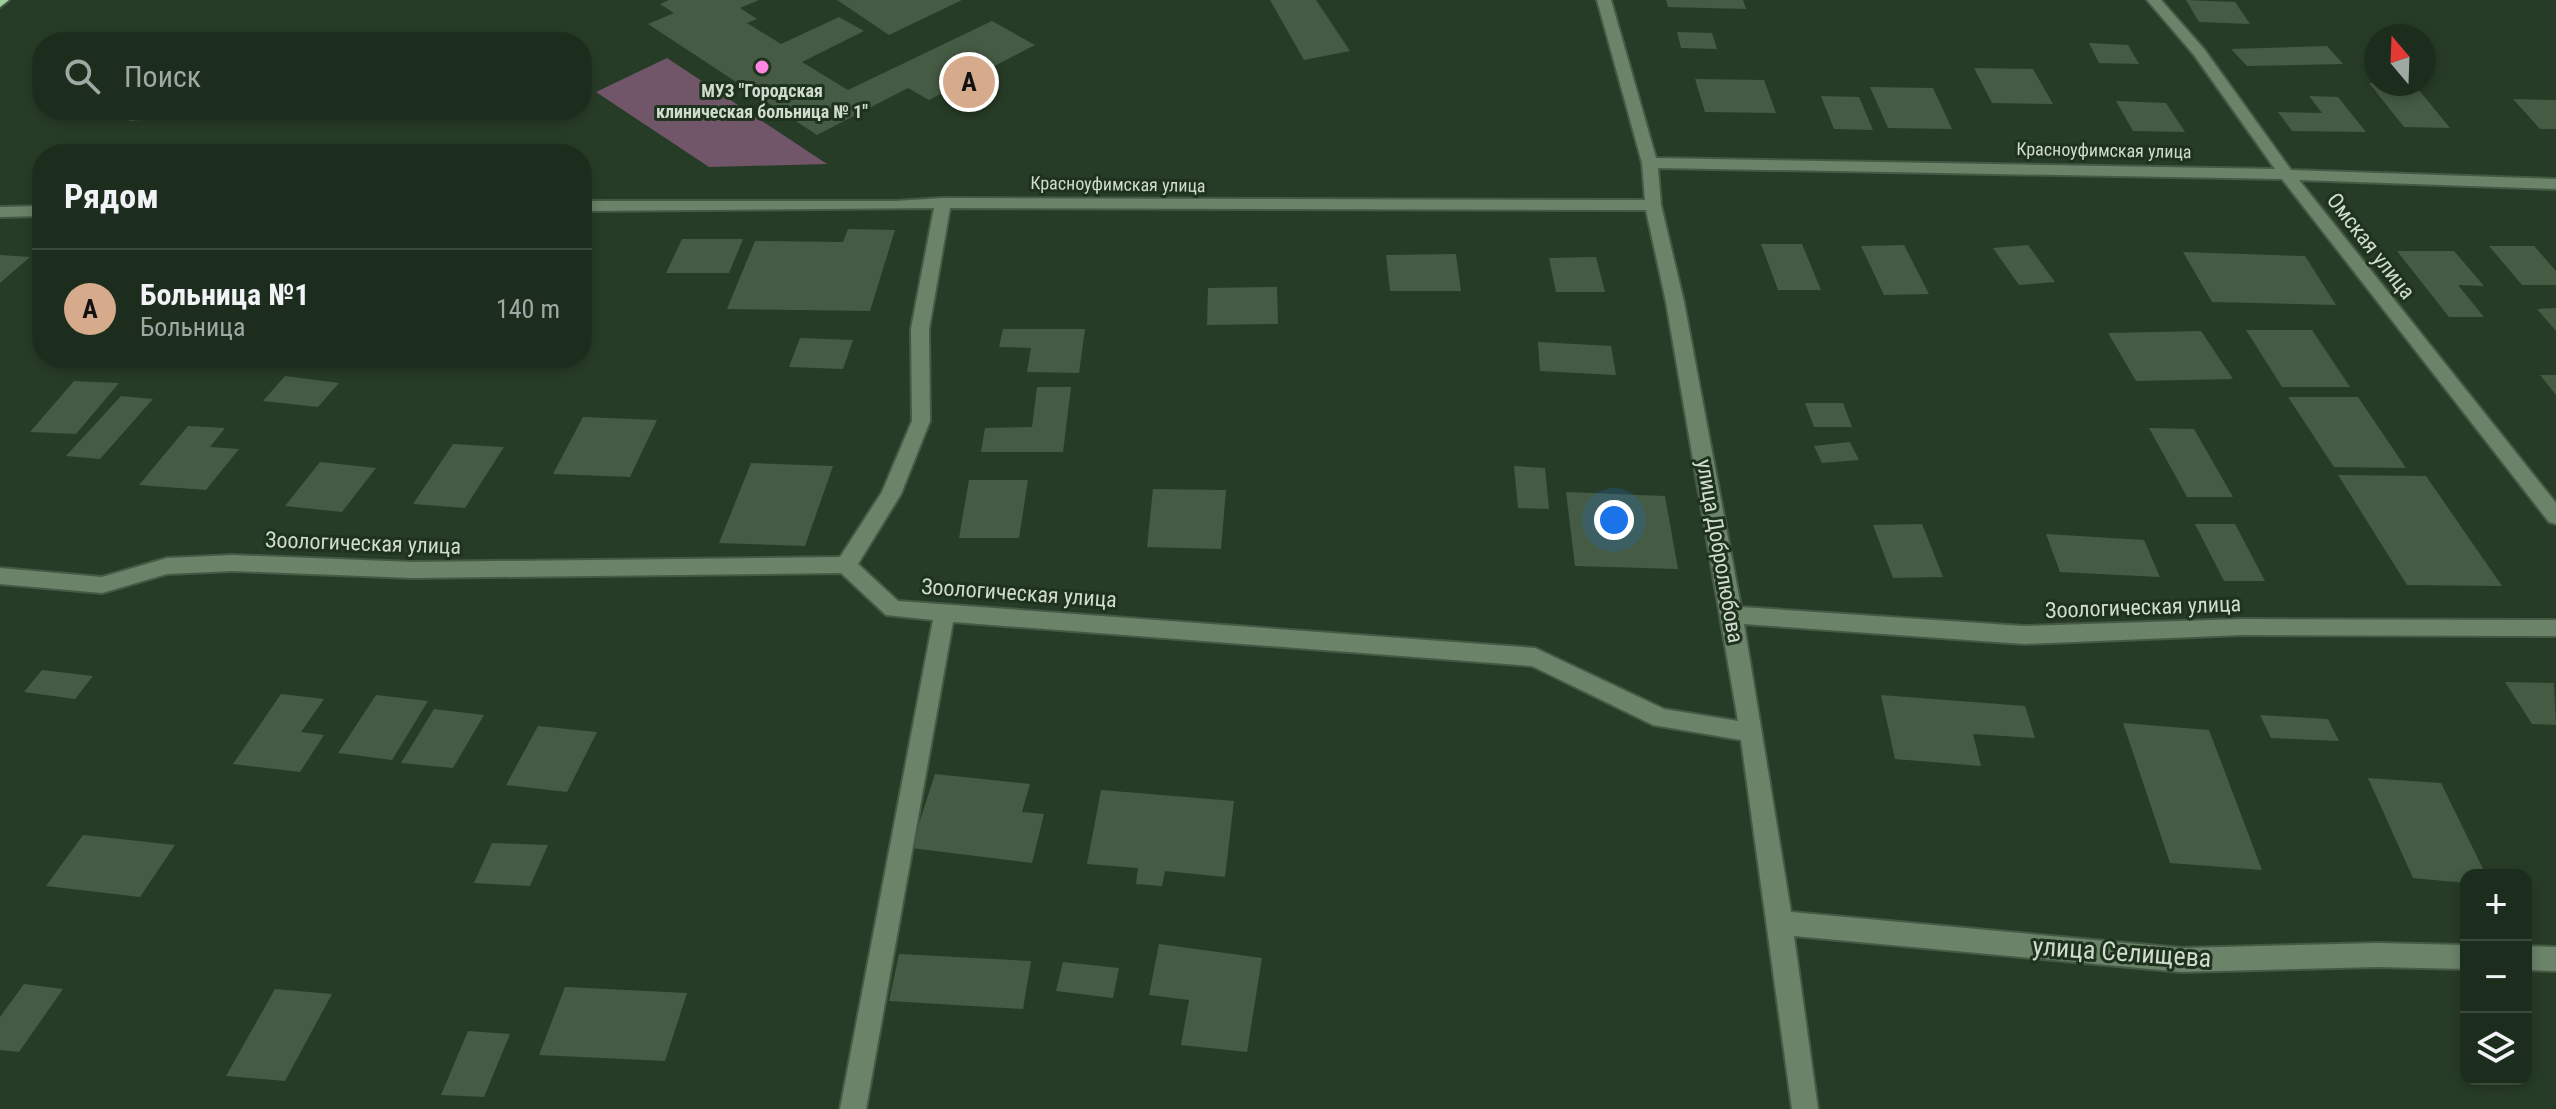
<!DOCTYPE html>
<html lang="ru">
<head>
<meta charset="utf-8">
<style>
	body { margin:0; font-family:"Roboto Condensed",sans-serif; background:#2a392a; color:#f1f3f6 }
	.controls { position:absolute; right:24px; bottom:24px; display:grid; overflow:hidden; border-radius:16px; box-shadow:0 4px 12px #0003 }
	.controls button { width:72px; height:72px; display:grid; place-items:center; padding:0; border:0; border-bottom:2px solid #3b493b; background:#1d2d1d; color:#f1f3f6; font:40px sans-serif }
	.compass { position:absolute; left:2364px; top:24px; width:72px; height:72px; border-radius:50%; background:#1d2d1d; box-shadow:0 4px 12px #0003; rotate:341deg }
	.you { position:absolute; left:1614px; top:520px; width:28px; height:28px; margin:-20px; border:6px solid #fff; border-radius:50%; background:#1a73e8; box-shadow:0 0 0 12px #1a73e833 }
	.badge { display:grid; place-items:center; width:52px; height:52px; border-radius:50%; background:#d6ab8b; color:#111; font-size:26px; font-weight:700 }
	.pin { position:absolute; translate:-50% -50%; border:4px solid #fff; box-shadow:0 2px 8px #0006 }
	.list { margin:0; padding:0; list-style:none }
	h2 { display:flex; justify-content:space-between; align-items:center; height:104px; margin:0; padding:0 32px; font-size:34px }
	h2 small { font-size:26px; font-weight:400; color:#a0a8a4 }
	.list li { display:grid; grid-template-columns:52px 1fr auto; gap:24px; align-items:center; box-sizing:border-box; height:120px; padding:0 32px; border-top:2px solid #3b493b }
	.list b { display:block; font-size:30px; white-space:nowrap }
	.list p { margin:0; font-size:26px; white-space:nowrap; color:#a0a8a4 }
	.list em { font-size:26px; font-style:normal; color:#a0a8a4 }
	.icon { flex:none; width:44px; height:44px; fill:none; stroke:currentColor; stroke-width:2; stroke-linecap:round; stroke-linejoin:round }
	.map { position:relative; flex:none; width:2556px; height:1109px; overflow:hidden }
	.search { position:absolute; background:#1d2d1d; box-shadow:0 4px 12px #0003; left:32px; top:32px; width:560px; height:88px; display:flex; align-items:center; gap:20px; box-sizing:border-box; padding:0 28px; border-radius:32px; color:#a0a8a4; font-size:30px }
	.panel { position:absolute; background:#1d2d1d; box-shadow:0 4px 12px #0003; left:32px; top:144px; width:560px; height:224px; border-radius:32px }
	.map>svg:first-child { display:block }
</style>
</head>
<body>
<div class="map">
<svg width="2556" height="1109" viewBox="0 0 2556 1109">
	<rect width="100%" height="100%" fill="#273c27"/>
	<!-- forest -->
	<path fill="#715569" d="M667 58 827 164 709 167 596 92Z"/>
	<!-- building -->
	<g fill="#455b44">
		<path d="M669 0H759L740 8 757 19 747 23 781 44 839 17 864 31 802 62 848 90 992 21 1035 45 929 100 908 88 817 135 648 24 674 13 660 4Z"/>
		<path d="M837 0H962L889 35Z"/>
		<path d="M1270 0H1316L1350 51 1304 60Z"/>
		<path d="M1666 0H1743L1746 9 1668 7Z"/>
		<path d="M2186 0 2235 2 2250 24 2199 22Z"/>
		<path d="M1677 32 1712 33 1717 49 1681 48Z"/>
		<path d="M2089 43 2128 45 2139 64 2099 63Z"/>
		<path d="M2327 46 2343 64 2247 66 2231 49Z"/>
		<path d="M1974 68 2033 69 2053 104 1992 103Z"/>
		<path d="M1695 79 1764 80 1776 113 1705 112Z"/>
		<path d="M2369 83 2414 84 2450 128 2404 127Z"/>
		<path d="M1870 87 1933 88 1952 129 1888 128Z"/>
		<path d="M1821 96 1859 97 1873 130 1834 129Z"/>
		<path d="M2309 96 2338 97 2366 132 2292 131 2278 112 2322 113Z"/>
		<path d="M2513 99 2556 100V129H2540Z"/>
		<path d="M2116 101 2166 103 2185 132 2133 131Z"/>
		<path d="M116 110H189V112L182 113 179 117 129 121 132 117 111 119Z"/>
		<path d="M848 229 895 230 870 311 727 309 755 241 843 242Z"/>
		<path d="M682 239H743L729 273H666Z"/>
		<path d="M1761 244H1802L1821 290H1778Z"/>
		<path d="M1904 245 1929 294 1884 295 1861 246Z"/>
		<path d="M2028 245 2055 282 2019 285 1993 248Z"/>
		<path d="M2489 246H2534L2556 271V285H2522Z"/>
		<path d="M2397 251H2454L2484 286 2458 285 2484 317H2449Z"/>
		<path d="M2183 252 2305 256 2336 305 2212 302Z"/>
		<path d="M1456 254 1461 291H1390L1386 255Z"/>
		<path d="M0 255 30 257 0 283Z"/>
		<path d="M1596 257 1605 292H1556L1549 258Z"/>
		<path d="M1277 287 1278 324 1207 325 1208 288Z"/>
		<path d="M2556 308V331L2537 309Z"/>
		<path d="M1003 329H1085L1079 373 1027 372 1031 348 999 347Z"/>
		<path d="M2246 330H2312L2350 387H2282Z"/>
		<path d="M2201 331 2233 379 2136 381 2108 333Z"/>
		<path d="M800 338 853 340 843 369 789 367Z"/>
		<path d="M1538 342 1611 346 1616 375 1540 371Z"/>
		<path d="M2540 375H2556V395Z"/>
		<path d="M285 376 339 383 318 407 263 401Z"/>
		<path d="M74 381 119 383 76 434 30 432Z"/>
		<path d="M1037 387H1071L1063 452H981L985 428 1032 427Z"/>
		<path d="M121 396 153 399 100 459 66 456Z"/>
		<path d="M2288 397H2358L2406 468 2334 467Z"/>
		<path d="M1805 403H1843L1852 427H1814Z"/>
		<path d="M583 417 657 420 630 477 553 474Z"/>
		<path d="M188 426 225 428 210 447 239 449 206 490 139 485Z"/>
		<path d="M2149 428 2194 429 2233 497H2187Z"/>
		<path d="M1850 442 1859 460 1822 463 1814 446Z"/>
		<path d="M453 444 504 447 465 508 413 504Z"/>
		<path d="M320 462 376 468 342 512 285 506Z"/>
		<path d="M751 463 833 466 805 546 719 543Z"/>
		<path d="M1514 466 1545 468 1549 509 1518 508Z"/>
		<path d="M2338 475 2426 476 2502 586 2407 585Z"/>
		<path d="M969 480H1028L1019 538H959Z"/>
		<path d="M1153 489 1226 490 1221 549 1147 547Z"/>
		<path d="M1566 492 1665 496 1678 569 1575 566Z"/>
		<path d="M1922 524 1943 577 1893 578 1873 525Z"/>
		<path d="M2195 524H2235L2265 581H2224Z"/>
		<path d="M2046 534 2144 540 2160 577 2060 572Z"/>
		<path d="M42 670 93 676 75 699 24 692Z"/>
		<path d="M2505 682 2554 683 2556 725 2532 724Z"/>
		<path d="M281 694 324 699 301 732 324 735 300 772 233 764Z"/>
		<path d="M376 695 428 701 392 760 338 753Z"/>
		<path d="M1881 695 2025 706 2035 738 1973 734 1981 766 1895 759Z"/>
		<path d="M434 709 484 715 453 768 401 763Z"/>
		<path d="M2260 715 2328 719 2339 741 2271 738Z"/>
		<path d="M2123 723 2209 730 2262 870 2170 863Z"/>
		<path d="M538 726 597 732 567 792 506 785Z"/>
		<path d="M935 774 1030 784 1022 812 1044 814 1032 863 911 848Z"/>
		<path d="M2368 778 2441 783 2486 875H2466V883L2413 878Z"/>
		<path d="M1101 790 1234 801 1225 877 1165 871 1162 886 1136 884 1138 868 1087 864Z"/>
		<path d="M83 835 175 845 140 897 46 886Z"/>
		<path d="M492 843 548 845 530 886 474 883Z"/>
		<path d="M1159 944 1262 958 1247 1052 1181 1045 1189 1000 1149 995Z"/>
		<path d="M899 954 1031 961 1023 1009 889 1001Z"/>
		<path d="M1063 962 1119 968 1113 998 1056 991Z"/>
		<path d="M24 984 63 989 19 1052 0 1050V1017Z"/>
		<path d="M565 987 687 993 665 1061 539 1055Z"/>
		<path d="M275 989 332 994 285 1081 226 1076Z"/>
		<path d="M468 1031 510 1034 484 1097 441 1095Z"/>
	</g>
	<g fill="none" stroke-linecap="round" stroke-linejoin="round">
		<!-- minor casing -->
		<g stroke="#455945" stroke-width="4">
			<g id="minor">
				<path d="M1597 0H1611L1656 158 2275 169 2194 55 2147 0H2161L2204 49 2291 170 2556 179V189L2299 180 2556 503V524L2549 522 2282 179 1658 168 1661 205 1684 302 1741 607 2024 626 2242 619 2556 620V636L2242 635 2024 644 1744 624 1791 912 2182 948 2378 943 2466 945V969L2378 967 2182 972 1794 936 1818 1109H1792L1741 740 1653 725 1532 666 953 622 866 1109H840L933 620 886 615 841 573 413 578 233 571 167 574 102 593 0 584V568L102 577 167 558 233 555 413 562 840 557 882 492 912 421 911 329 934 208 582 211V201H895L943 198 1645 200 1642 163ZM950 208 1646 210 1666 302 1738 721 1664 709 1535 648 898 601 858 564 901 494 930 421 929 329Z"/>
				<path d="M42 206V216L0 217V207Z"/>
				<path d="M2526 946 2556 947V971L2526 970Z"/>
			</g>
		</g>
		<!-- major casing -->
		<g stroke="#455945" stroke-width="4">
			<path id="major" d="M0 0H9L0 7Z"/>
		</g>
		<!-- minor -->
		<use href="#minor" fill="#6b8369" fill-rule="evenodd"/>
		<!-- major -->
		<use href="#major" fill="#9dd09a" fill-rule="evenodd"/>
	</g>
	<!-- markers -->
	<circle fill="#fe86e1" stroke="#1e321d" stroke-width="3" cx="762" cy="67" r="8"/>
	<g text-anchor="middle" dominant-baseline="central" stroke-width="6" stroke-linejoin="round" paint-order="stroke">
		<!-- far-poi labels -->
		<g font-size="18" font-weight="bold" fill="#d0dccf" stroke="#1e321d">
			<text x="762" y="90">МУЗ "Городская<tspan x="762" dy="21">клиническая больница № 1"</tspan></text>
		</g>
		<!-- far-street labels -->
		<g font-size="18" fill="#d0dccf" stroke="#1e321d">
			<text transform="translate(2104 150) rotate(1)">Красноуфимская улица</text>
			<text transform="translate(1118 184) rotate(1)">Красноуфимская улица</text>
		</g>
		<!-- street labels -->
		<g font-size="22" fill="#d0dccf" stroke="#1e321d">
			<text transform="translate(2371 246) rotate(52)">Омская улица</text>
			<text transform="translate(363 543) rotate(2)">Зоологическая улица</text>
			<text transform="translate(1720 551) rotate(80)">улица Добролюбова</text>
			<text transform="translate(1019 593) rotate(4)">Зоологическая улица</text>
			<text transform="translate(2143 607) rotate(-2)">Зоологическая улица</text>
		</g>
		<!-- near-street labels -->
		<g font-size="26" fill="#d0dccf" stroke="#1e321d">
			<text transform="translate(2122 952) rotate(4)">улица Селищева</text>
		</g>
	</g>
</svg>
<div class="controls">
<button>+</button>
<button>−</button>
<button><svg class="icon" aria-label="layers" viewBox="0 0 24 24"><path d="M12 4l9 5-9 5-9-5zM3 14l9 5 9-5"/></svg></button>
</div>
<svg class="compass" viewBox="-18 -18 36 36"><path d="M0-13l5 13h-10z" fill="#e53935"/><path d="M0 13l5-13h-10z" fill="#a0a8a4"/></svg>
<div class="you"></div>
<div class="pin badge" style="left:969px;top:82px">A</div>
<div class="search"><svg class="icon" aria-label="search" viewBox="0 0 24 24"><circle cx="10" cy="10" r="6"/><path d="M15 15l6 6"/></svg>Поиск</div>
<section class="panel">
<h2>Рядом<small></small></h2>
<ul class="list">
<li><span class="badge">A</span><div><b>Больница №1</b><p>Больница</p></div><em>140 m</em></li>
</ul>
</section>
</div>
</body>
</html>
